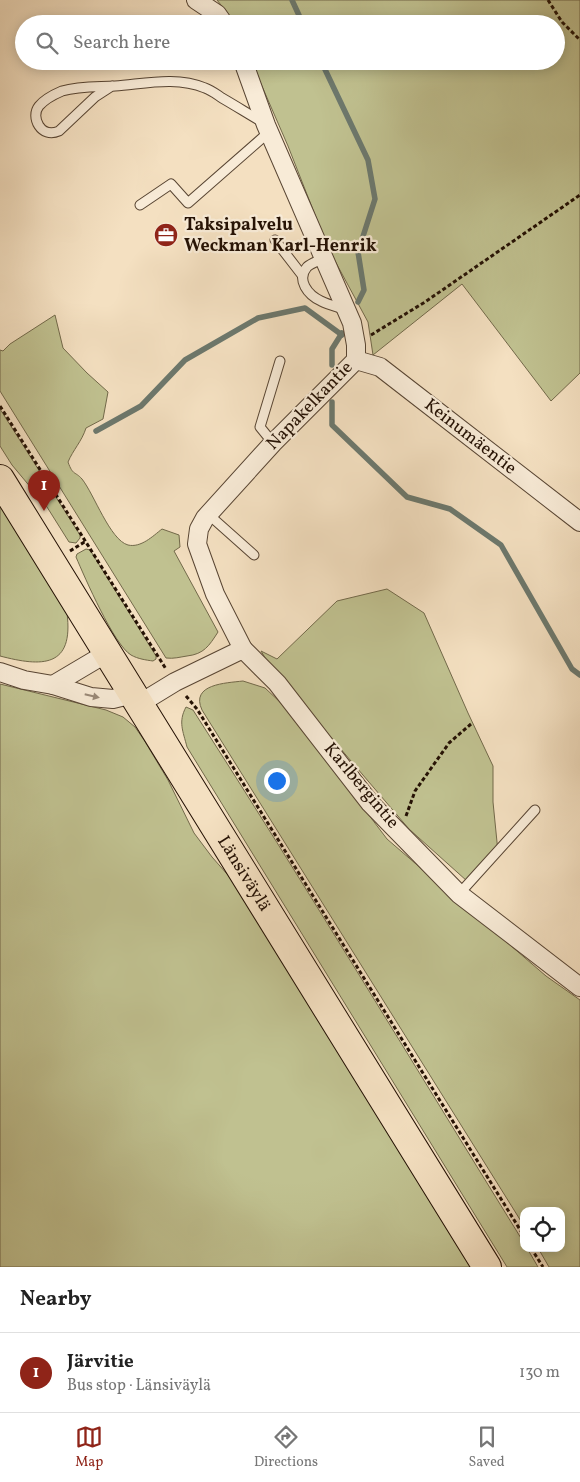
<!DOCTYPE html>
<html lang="en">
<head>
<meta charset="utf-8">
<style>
	body { margin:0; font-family:Vollkorn,serif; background:#f6f6f6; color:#222 }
	.controls { position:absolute; right:15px; bottom:15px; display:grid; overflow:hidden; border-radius:10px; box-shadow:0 2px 12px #0003 }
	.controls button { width:45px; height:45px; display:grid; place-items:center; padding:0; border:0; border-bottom:1px solid #e0e0e0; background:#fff; color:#222; font:25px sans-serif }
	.you { position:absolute; left:276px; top:780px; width:18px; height:18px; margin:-12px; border:4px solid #fff; border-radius:50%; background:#1a73e8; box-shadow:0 0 0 8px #1a73e833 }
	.badge { display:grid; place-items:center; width:32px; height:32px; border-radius:50%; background:#8f2418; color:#fff; font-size:16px; font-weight:700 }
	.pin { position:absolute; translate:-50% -41px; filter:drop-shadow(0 1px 2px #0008) }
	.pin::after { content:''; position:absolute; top:26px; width:18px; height:15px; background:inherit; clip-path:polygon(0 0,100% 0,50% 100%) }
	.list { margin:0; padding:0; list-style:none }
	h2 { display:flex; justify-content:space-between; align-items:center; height:65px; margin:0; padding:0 20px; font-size:21px }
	h2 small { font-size:16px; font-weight:400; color:#767676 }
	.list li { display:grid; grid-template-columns:32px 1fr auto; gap:15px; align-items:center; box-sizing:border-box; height:80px; padding:0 20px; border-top:1px solid #e0e0e0 }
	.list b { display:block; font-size:19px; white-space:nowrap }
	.list p { margin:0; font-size:16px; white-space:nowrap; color:#767676 }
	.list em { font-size:16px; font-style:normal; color:#767676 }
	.icon { flex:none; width:28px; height:28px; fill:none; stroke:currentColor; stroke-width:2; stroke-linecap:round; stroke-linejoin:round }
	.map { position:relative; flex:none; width:580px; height:1267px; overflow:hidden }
	.search { position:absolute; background:#fff; box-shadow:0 2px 12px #0003; left:15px; right:15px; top:15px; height:55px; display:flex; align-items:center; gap:12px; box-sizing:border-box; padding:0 18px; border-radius:28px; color:#767676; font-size:19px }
	.sheet { height:145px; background:#fff }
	nav { display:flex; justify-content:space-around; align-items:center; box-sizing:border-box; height:70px; border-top:1px solid #e0e0e0; background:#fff; font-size:14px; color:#767676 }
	nav a { display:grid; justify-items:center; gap:2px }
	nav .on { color:#8f2418 }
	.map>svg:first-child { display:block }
</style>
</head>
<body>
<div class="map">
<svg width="580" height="1267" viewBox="0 0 580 1267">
	<rect width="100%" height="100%" fill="#f4e0c1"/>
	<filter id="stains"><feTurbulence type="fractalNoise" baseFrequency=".004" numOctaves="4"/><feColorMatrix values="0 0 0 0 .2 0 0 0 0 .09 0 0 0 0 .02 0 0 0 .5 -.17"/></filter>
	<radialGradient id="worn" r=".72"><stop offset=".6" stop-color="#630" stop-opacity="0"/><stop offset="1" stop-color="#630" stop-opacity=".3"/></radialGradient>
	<!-- green -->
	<g fill="#c0c190" stroke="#72694a">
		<path d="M217 0H580V373L551 401 462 284 373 355 368 322 328 248 288 146 251 61H556V24H236Z"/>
		<path d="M55 315 63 348 87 373 108 392 103 419 86 428C82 441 73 450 68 462 73 476 75 471 82 479 94 494 110 540 128 545 141 548 153 536 162 529L179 535 180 547 174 551 218 632C209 646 204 654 187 656 180 657 174 659 166 658L0 391V350L3 351 10 344Z"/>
		<path d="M0 409 80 535V538L76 543 69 542 47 507 12 465 0 446Z"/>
		<path d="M0 501 67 613C74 668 42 667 0 656Z"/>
		<path d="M86 549 90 550 156 656V659L153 661C146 660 138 659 131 655 114 645 85 578 76 557L77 554Z"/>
		<path d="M387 589 424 613 468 713 493 766V802L498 852 467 881 409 829 270 666 261 651 277 659 337 601Z"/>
		<path d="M243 681 265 688 280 702 325 757 387 839 546 976 580 1000V1267H549L538 1248H561V1211H524V1226L202 710C190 684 226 683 243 681Z"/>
		<path d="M0 684 106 710 123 717 135 727 144 740 168 780 194 833 212 857 242 891 475 1267H0Z"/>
		<path d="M186 707 193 710C306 886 414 1065 524 1243V1248H527L538 1267H507L187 747C183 731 178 722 186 707Z"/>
	</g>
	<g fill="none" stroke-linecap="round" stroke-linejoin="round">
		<!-- stream -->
		<g stroke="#6c786d" stroke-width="5.5">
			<path d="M292 0 303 24"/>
			<path d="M321 61 368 160 375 199 358 252 364 290 358 302"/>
			<path d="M332 365V349L342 333"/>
			<path d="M332 402V425L407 497 450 509 501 545 572 669 580 675"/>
			<path d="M96 431 141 406 185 360 258 318 305 308 342 335"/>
		</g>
		<!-- service casing -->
		<g stroke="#584533" stroke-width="11">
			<g id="service">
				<path d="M112 86 95 97 59 131C41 139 30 117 39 106 44 100 55 94 62 91 79 86 97 87 115 86 144 84 176 76 205 88 211 90 216 94 222 98 236 106 250 115 264 123"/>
				<path d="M140 205 171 184 188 203 269 132"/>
				<path d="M275 240 302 275"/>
				<path d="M324 258C319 261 311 263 307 267 296 280 308 295 321 301 329 305 338 307 346 310"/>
				<path d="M273 443 260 427 280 361"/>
				<path d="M208 514 254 555"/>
				<path d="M459 894 535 810"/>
			</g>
		</g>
		<!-- minor casing -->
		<g stroke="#584533" stroke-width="20">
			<g id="minor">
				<path d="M196 0 217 14 224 24"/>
				<path d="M243 61 266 125 352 323 356 345V360L273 443 205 518 199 529 197 544 215 594 243 649"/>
				<path d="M356 360 380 367 580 522"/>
				<path d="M0 672 24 680 53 685 91 697 113 699 133 694"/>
				<path d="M53 685 107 653"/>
				<path d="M139 704 175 682 243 649 277 683 370 803 459 894 580 987"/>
			</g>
		</g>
		<!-- primary casing -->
		<g stroke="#241104" stroke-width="30">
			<g id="primary">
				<path id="s1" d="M0 479 487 1267"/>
			</g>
		</g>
		<!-- path -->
		<g stroke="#241104" stroke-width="3" stroke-dasharray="4 2.5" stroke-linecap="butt">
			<path d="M548 0 562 22 580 40"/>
			<path d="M371 335 425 302 580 195"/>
			<path d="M0 406 166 669"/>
			<path d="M70 551 86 541"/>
			<path d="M186 696 197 709 524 1236"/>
			<path d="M406 816 415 791 449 743 471 724"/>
			<path d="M531 1248 543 1267"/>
		</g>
		<!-- service -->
		<use href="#service" stroke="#f8ebd7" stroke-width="9"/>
		<!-- minor -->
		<use href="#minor" stroke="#f8ebd7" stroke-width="18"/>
		<!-- primary -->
		<use href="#primary" stroke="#f4e0c1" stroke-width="28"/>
	</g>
	<!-- one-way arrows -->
	<defs><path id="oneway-solid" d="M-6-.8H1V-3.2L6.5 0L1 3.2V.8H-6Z" transform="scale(1.25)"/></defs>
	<use fill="#998978" href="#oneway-solid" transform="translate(92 696) rotate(13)"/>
	<!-- icons -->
	<defs>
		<g id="office-disc" transform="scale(1.25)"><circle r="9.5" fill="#8f2418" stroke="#f8ebd7"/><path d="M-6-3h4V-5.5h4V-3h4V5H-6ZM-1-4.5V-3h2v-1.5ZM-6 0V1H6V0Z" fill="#fff"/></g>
	</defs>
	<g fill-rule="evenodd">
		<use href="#office-disc" x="166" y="235"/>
	</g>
	<g text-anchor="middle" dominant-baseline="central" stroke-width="4.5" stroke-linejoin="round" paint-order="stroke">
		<!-- poi labels -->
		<g font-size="18" font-weight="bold" fill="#241104" stroke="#f8ebd7" text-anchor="start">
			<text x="184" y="225">Taksipalvelu<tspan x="184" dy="21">Weckman Karl-Henrik</tspan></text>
		</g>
		<!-- street labels -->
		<g font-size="18" fill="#241104" stroke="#f8ebd7">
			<text transform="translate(310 406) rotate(-46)">Napakelkantie</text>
			<text transform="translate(470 437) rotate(38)">Keinumäentie</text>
			<text transform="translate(361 786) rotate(50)">Karlbergintie</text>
			<text stroke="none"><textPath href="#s1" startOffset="464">Länsiväylä</textPath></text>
		</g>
	</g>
	<rect width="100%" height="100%" filter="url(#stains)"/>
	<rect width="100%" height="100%" fill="url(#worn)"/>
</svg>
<div class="controls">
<button><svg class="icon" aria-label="locate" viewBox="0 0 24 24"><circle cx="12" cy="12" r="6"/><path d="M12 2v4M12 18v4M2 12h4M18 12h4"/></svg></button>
</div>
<div class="you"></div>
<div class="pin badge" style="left:44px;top:511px">1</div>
<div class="search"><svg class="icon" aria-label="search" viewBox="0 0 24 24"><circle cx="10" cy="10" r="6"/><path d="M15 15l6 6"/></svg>Search here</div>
</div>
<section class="sheet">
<h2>Nearby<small></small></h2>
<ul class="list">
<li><span class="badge">1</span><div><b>Järvitie</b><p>Bus stop · Länsiväylä</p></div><em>130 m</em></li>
</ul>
</section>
<nav>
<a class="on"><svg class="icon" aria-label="map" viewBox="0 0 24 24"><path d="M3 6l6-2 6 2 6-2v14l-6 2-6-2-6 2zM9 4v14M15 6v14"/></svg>Map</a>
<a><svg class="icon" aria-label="directions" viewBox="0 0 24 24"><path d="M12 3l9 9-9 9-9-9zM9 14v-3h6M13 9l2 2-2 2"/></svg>Directions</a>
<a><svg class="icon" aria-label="saved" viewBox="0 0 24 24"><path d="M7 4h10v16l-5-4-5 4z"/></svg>Saved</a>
</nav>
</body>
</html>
